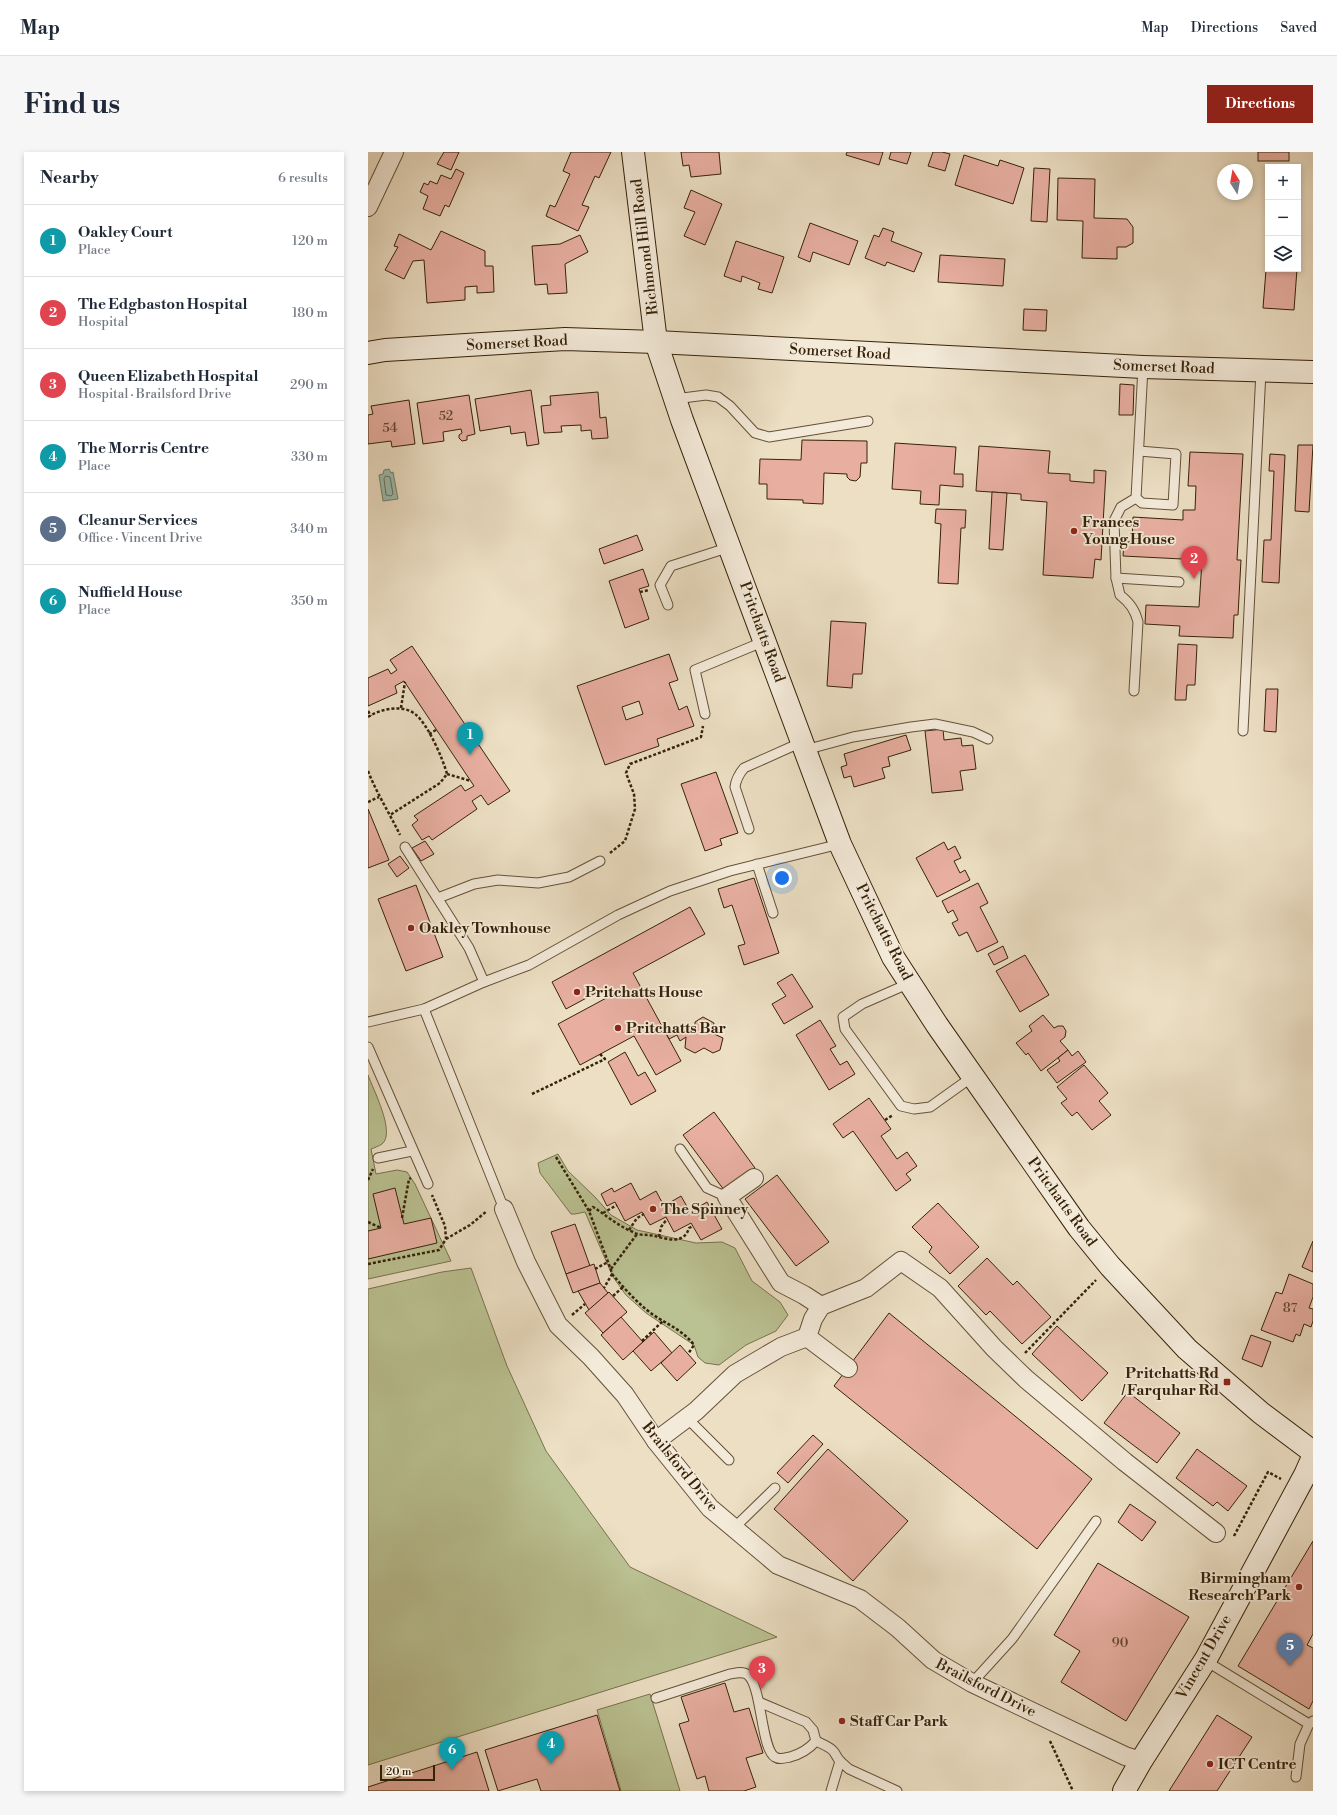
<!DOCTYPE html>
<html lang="en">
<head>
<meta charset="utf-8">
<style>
	body { margin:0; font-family:"Libre Bodoni",serif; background:#f6f6f7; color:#1f2937 }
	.controls { position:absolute; right:12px; top:12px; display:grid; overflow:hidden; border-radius:0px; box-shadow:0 2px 6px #0003 }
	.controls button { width:36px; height:36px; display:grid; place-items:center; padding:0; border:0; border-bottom:1px solid #e0e1e3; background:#fff; color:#1f2937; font:20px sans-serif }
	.compass { position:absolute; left:849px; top:12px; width:36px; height:36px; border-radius:50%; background:#fff; box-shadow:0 2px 6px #0003; rotate:349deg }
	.scale { position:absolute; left:12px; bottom:10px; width:55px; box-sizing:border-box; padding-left:4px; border:2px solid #362209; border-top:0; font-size:11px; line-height:14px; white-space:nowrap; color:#362209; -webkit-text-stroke:3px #f3ead9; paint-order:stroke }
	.you { position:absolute; left:414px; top:726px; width:14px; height:14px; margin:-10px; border:3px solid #fff; border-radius:50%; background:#1a73e8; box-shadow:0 0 0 6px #1a73e833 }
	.badge { display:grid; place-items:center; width:26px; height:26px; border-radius:50%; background:#8f2418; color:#fff; font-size:13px; font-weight:700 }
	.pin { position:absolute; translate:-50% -33px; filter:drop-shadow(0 1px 2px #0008) }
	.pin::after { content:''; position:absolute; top:21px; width:14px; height:12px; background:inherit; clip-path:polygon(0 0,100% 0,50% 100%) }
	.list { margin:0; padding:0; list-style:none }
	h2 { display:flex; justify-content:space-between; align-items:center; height:52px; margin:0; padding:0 16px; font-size:17px }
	h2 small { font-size:13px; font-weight:400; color:#747a83 }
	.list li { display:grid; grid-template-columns:26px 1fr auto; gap:12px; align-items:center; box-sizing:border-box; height:72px; padding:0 16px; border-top:1px solid #e0e1e3 }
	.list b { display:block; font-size:15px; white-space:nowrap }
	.list p { margin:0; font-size:13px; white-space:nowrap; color:#747a83 }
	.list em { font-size:13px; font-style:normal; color:#747a83 }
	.icon { flex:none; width:22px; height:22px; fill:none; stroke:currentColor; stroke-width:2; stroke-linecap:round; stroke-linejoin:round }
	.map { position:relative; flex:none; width:945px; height:1639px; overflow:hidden; border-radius:0px }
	header { display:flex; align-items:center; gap:24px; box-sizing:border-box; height:56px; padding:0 20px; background:#fff; border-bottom:1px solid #e0e1e3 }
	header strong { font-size:19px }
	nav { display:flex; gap:22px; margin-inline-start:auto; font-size:14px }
	.intro { display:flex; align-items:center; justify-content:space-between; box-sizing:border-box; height:96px; padding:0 24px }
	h1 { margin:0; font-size:28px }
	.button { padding:10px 18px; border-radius:0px; background:#8f2418; color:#fff; font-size:14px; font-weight:700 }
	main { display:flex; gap:24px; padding:0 24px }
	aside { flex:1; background:#fff; border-radius:0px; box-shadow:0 2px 6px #0003 }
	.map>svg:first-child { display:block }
</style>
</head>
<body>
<header>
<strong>Map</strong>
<nav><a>Map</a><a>Directions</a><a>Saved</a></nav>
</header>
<div class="intro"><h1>Find us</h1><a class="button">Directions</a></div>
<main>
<aside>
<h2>Nearby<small>6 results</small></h2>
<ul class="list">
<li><span class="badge" style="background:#0f9aa8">1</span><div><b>Oakley Court</b><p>Place</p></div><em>120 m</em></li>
<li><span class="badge" style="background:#e0444e">2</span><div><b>The Edgbaston Hospital</b><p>Hospital</p></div><em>180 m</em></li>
<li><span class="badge" style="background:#e0444e">3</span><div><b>Queen Elizabeth Hospital</b><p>Hospital · Brailsford Drive</p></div><em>290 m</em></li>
<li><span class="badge" style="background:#0f9aa8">4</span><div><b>The Morris Centre</b><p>Place</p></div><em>330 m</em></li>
<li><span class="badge" style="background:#5c6f8a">5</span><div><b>Cleanur Services</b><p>Office · Vincent Drive</p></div><em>340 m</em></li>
<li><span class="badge" style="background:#0f9aa8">6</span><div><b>Nuffield House</b><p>Place</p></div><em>350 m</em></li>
</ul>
</aside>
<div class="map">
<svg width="945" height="1639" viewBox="0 0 945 1639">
	<rect width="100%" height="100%" fill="#ecdfc4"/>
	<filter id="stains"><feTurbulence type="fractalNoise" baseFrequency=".005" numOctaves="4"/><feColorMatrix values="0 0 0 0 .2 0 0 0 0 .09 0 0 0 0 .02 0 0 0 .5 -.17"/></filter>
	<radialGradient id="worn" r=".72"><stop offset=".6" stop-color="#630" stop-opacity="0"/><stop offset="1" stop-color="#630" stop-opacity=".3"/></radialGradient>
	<!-- green -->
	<g fill="#bac192" stroke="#78724e">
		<path d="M0 923C5 937 28 981 14 992 11 994 6 996 3 997L8 1022 29 1018 39 1020 47 1032 83 1109 0 1127Z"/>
		<path d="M190 1002 200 1019 227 1045 243 1063 269 1078 328 1091 354 1090 367 1096 384 1129 412 1150 420 1163 408 1179 378 1193 351 1213 337 1211 330 1205 326 1193 278 1161 258 1143 245 1125 217 1060 207 1062H203L172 1021 170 1011Z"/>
		<path d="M103 1116 139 1214 178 1299 262 1415 409 1485 0 1613V1137L74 1120Z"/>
		<path d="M282 1542 312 1639H253L229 1558Z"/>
	</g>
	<!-- water -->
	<path fill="#9abdae" stroke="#727f6c" d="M21 317 23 321 25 320 30 347 15 349 11 323 15 322 16 318Z"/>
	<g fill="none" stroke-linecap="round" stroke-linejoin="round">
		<!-- shore -->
		<path stroke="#68705c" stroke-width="1" d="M18 324 22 325 25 342 23 344 18 343 16 327Z"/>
	</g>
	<!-- building -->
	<g fill="#e8afa1" stroke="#362209" fill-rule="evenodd">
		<path d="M76 0H91L83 18 69 12Z"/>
		<path d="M203 0H243L231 26 227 24 214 53 221 55 210 79 178 64 182 53 187 55 202 22 195 19Z"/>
		<path d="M313 0H351L353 22 323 25 321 13 315 14Z"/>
		<path d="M479 0H515L511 13 478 3Z"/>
		<path d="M523 0H543L539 12 521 7Z"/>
		<path d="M565 0H574L582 2 577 19 560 14Z"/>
		<rect x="890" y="0" width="31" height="9"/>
		<path d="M596 3 630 14 632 8 656 16 645 52 587 33Z"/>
		<path d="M666 16 682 17 679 70 663 69Z"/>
		<path d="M88 17 96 21 81 55 77 53 72 64 55 57 60 44 52 40 56 31 60 33 62 29 69 32 73 23 83 27Z"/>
		<path d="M690 26 727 27 726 66 759 67 765 75V91L758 95H749V107L714 106 715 69 689 68Z"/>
		<path d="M323 38 354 52 337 93 316 84 327 60 316 56Z"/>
		<path d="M930 43 932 92H930Z"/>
		<path d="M442 71 490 89 481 113 445 100 442 110 430 105Z"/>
		<path d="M515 76 526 80 523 89 554 101 546 120 519 110 517 114 497 106 506 83 511 85Z"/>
		<path d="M73 79 117 99V114H125L126 140 109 141V134L97 135V148L59 151 56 108 45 109 36 127 17 118 30 95 26 94 31 82 63 98Z"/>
		<path d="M212 83 220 100 197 112 199 141 180 142 179 132 167 133 164 94 192 92Z"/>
		<path d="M368 89 416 105 404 141 390 137 392 131 374 124 373 130 356 124Z"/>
		<path d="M572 103 637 107 635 134 570 130Z"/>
		<path d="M899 105H900V117H929L926 158 895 156Z"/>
		<path d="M656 157 679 158 678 179 655 178Z"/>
		<path d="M752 232 766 233 765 263H751Z"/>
		<path d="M163 238 171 292 159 294 157 280 143 282 142 274 112 279 107 247Z"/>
		<path d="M230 240 232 266 238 265 240 286 224 287 223 278 213 279V273L193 274 194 280 176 281 173 254 183 253 182 244Z"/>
		<path d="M101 243 107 282 99 284V288L94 289 91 286V283L94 281 93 277 75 280 76 289 55 292 49 251Z"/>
		<path d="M41 248 47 292 24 295 23 289 0 292V263L5 262 3 254Z"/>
		<path d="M434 288 499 289V311H493L492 325 488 329 482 328 479 325V322L456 321 455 352 435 351V348L399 347V332H391L392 307 433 308Z"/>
		<path d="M527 291 588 295 586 322H595V335L572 333 571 353 552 352 553 339 524 337Z"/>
		<path d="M930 293H945L941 360 927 359Z"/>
		<path d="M611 294 682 299 680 321 702 322V329L726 331V318L738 319 733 408 727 407 725 426 675 423 679 350 653 348V342L608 339Z"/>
		<path d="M822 300 875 302 869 408H873L870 463H866L865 486 811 484 812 474 777 472 778 453 831 455 834 408 755 404 756 390H764L765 365 815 368V358H827L828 334H820Z"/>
		<path d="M902 302 917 303 911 431 894 430 896 388H903L906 319H901Z"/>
		<path d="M624 340 639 341 635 398 621 397Z"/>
		<path d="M568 357 598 358 597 376H593L590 432 570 431 573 372 567 371Z"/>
		<path d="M269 383 275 398 236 412 231 397Z"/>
		<path d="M275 417 281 434 271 437 281 467 257 476 241 429Z"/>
		<path d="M463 469 498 471 494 522H485L484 536 459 534Z"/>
		<path d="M810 492 829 493 827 533H819L818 548H807Z"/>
		<path d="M44 494 142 639 120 653 113 643 104 649 109 657 64 688 61 684 54 688 44 673 50 668 46 664 93 633 97 639 106 634 36 529 27 534 29 541 0 554V526L20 517 23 522 29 518 22 508Z"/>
		<path d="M301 502 310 528 301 531 311 558 319 554 326 574 289 587 291 594 237 613 209 534ZM271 549 275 562 258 568 254 555Z"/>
		<path d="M898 537H910L908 580 896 579Z"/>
		<path d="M575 577 576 588 593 586 594 594 605 593 608 617 592 619 595 638 564 641 557 579Z"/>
		<path d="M538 583 543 598 520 605 522 614 514 616 517 626 486 635 483 624 476 626 473 615 479 613 476 602Z"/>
		<path d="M348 620 370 681 352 687 354 693 337 699 313 632Z"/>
		<path d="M0 657 21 708 0 716Z"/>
		<path d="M57 689 66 702 53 709 44 696Z"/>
		<path d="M576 690 580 698 587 694 593 706 586 709 592 721 597 718 602 728 569 745 548 706Z"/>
		<path d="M32 704 41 716 29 725 20 712Z"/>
		<path d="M386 726 411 801 376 813 370 794 377 792 364 753 356 756 350 737Z"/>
		<path d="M610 731 620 751 612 755 630 790 609 800 599 780 591 784 584 771 590 768 585 758 580 761 574 749Z"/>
		<path d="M48 733 75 805 38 819 10 747Z"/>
		<path d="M322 755 337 782 265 821 313 909 288 923 266 884 212 913 190 872 242 844 237 836 198 857 184 830Z"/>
		<path d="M635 794 640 806 626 813 620 802Z"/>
		<path d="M657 803 681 843 652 860 628 819Z"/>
		<path d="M424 822 445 855 416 872 404 852 418 844 409 831Z"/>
		<path d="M675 863 686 876 690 874H695L698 879 697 885 692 889 700 898 673 919 660 901 658 903 648 891 664 879 661 874Z"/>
		<path d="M335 865 346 871 344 881 355 886 352 898 345 901 336 896 327 901 317 896 318 885 312 889 309 883 301 887 297 879 309 873 313 881 327 875V870Z"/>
		<path d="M452 868 468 894 462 897 472 913 479 909 487 922 461 938 428 883Z"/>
		<path d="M700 898 704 904 710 899 718 910 689 931 679 918 692 909 690 906Z"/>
		<path d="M257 900 270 924 277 920 288 939 263 953 240 910Z"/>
		<path d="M716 913 740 941 731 949 743 963 724 978 709 960 704 964 693 951 699 947 689 935Z"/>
		<path d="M501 946 523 977 513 984 529 1007 539 1000 549 1014 538 1022 543 1028 528 1039 485 979 475 986 465 972Z"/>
		<path d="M346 960 387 1016 356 1038 315 983Z"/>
		<path d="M409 1023 461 1090 428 1114 377 1047Z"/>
		<path d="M263 1031 272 1048 288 1039 296 1054 313 1044 322 1060 339 1050 354 1077 333 1088 323 1071 306 1080 298 1065 282 1073 274 1060 257 1069 247 1050 239 1054 233 1042 244 1036 246 1040Z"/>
		<path d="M27 1036 36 1072 63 1066 69 1091 0 1107V1079L13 1076 5 1042Z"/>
		<path d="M570 1051 611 1095 582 1122 561 1100 564 1095 544 1075Z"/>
		<path d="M207 1072 222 1114 198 1122 183 1080Z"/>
		<path d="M945 1089V1120L934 1115Z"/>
		<path d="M619 1106 645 1133 649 1129 683 1165 654 1192 622 1159 618 1163 590 1134Z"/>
		<path d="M226 1112 232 1131 205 1141 198 1122Z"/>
		<path d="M921 1122 945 1132V1145L941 1156 945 1157V1169L943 1175 936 1172 932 1184 928 1182 925 1190 893 1178 908 1140 914 1142Z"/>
		<path d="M232 1131 240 1141 221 1158 210 1139Z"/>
		<path d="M241 1140 259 1160 235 1181 217 1161Z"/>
		<path d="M521 1161 724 1327 669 1397 466 1234Z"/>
		<path d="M253 1165 275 1190 255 1208 233 1183Z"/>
		<path d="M689 1174 740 1221 714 1249 664 1202Z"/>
		<path d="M286 1180 304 1201 283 1219 265 1199Z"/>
		<path d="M883 1183 903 1190 894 1215 874 1207Z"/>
		<path d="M312 1193 328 1211 309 1229 293 1211Z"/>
		<path d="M760 1240 812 1281 789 1311 736 1271Z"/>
		<path d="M445 1283 455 1292 420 1331 409 1321Z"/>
		<path d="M460 1297 540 1369 485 1429 406 1357Z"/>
		<path d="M829 1297 879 1334 860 1359 849 1350 845 1354 808 1326Z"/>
		<path d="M762 1352 788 1370 774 1389 750 1370Z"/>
		<path d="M945 1389V1482L939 1493 945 1496V1549L941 1557 870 1514Z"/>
		<path d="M730 1411 821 1465 758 1569 693 1530 712 1499 686 1483Z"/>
		<path d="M357 1531 366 1560 381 1556 395 1601 378 1606 388 1635 376 1639H341L337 1624 329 1627 311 1572 321 1569 313 1545Z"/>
		<path d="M229 1563 252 1639H173L169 1627 130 1639 117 1598Z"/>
		<path d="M849 1563 884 1585 849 1639H801Z"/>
		<path d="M109 1600 121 1639H0V1635Z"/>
	</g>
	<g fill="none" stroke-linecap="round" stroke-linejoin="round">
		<!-- lane casing -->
		<g stroke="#645138" stroke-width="11">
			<g id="lane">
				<path d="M307 247 338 243 350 245 362 254 387 281 401 285 500 269"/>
				<path d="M768 346 774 351 805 353 808 302 771 299"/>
				<path d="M748 426 811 430"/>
				<path d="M300 453 292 433 303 414 362 395"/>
				<path d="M766 539 770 470C767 458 762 451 752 443L748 426 746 369 753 355 768 346 775 215"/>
				<path d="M337 562 327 518 397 489"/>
				<path d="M875 579 893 219"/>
				<path d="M437 598 485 585 543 575 567 572 605 580 620 587"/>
				<path d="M381 677 367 635C368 627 371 622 376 616L434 590"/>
				<path d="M37 695 101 796 116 830"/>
				<path d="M389 712 405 761"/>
				<path d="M70 746 106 732 130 728 170 731 201 725 232 709"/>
				<path d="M542 831 494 852 475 865 477 877 533 954 546 957 562 955 604 925"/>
				<path d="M0 870 56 857"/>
				<path d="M0 895 60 1032"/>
				<path d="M312 997 339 1036 359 1045"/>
				<path d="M10 1006 44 999"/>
				<path d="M136 1057 56 857 116 830 161 813 250 763 302 739 362 719 472 692"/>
				<path d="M319 1266 361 1308"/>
				<path d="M366 1376 407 1336"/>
				<path d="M838 1507 846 1514 941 1572 945 1569"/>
				<path d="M604 1531 644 1487 728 1369"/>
				<path d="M288 1546 362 1522C368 1521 375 1519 380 1523 394 1535 393 1597 407 1605 411 1608 417 1606 422 1605 433 1602 440 1598 448 1589 454 1592 463 1595 466 1600 469 1604 469 1606 472 1609L463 1639"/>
				<path d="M391 1550 438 1570 445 1578 448 1589"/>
				<path d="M472 1609 481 1617 529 1639"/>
				<path d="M928 1625 932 1592 941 1572"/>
			</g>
		</g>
		<!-- street casing -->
		<g stroke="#645138" stroke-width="20">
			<g id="street">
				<path d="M0 55 26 0"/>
				<path d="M386 1026 359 1045 413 1131 436 1143 453 1154"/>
				<path d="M136 1057 158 1110 190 1173 223 1205 257 1243 288 1289 342 1356 410 1413 492 1447 530 1476 565 1508 604 1531 757 1604 773 1609"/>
				<path d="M439 1185 445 1167 453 1154 498 1136 533 1109 572 1136 626 1196 658 1227 757 1310 848 1381"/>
				<path d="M288 1289 328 1259 367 1222 413 1195 439 1185 480 1216"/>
			</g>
		</g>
		<!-- secondary casing -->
		<g stroke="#362209" stroke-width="24">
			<g id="secondary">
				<path d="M265 0 288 190 314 268 472 692 525 805 569 873 711 1076 742 1114 819 1197 893 1261 945 1300"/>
				<path d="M0 201 17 198 197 187 288 190 775 215 945 220"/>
				<path d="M756 1639 773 1609 838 1507 937 1323 945 1305"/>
			</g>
		</g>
		<!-- path -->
		<g stroke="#362209" stroke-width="2.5" stroke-dasharray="3 2" stroke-linecap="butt">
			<path d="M272 440 281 438"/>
			<path d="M33 556 37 530"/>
			<path d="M0 559 3 564"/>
			<path d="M0 565C12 557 35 552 47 562 60 572 75 607 79 622L72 631 22 663"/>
			<path d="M61 582 68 578"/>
			<path d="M0 619C9 642 22 662 32 683"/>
			<path d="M79 622 103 629"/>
			<path d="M0 650 11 645"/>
			<path d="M242 701 257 689 267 657 266 642 258 621 262 612 333 585 335 574"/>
			<path d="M164 942 237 907 232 902"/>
			<path d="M517 968 525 963"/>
			<path d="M188 1005 221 1059 243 1118 244 1122 236 1136"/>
			<path d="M0 1028 5 1017"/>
			<path d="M221 1059 225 1055C238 1063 250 1074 265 1080 271 1084 279 1082 287 1084 299 1087 316 1093 321 1076L325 1074"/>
			<path d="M235 1061 249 1053"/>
			<path d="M34 1066 41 1027 43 1026"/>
			<path d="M0 1070 13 1076"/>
			<path d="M261 1078 269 1066 276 1062"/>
			<path d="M291 1085 293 1075 299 1067"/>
			<path d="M78 1087 102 1073 119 1059"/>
			<path d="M0 1112 71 1098 78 1087 77 1074 64 1043"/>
			<path d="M227 1117 240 1110"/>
			<path d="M243 1117 269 1082"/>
			<path d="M244 1122C256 1136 268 1150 284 1162 298 1172 315 1178 326 1193L320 1202"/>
			<path d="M245 1144 255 1135"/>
			<path d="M204 1163 217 1152"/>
			<path d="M274 1189 295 1169"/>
			<path d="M657 1201 728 1128"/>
			<path d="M866 1384 900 1320 913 1327"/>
			<path d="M682 1589 705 1639"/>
		</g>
		<!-- lane -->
		<use href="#lane" stroke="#f3ead9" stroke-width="9"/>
		<!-- street -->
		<use href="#street" stroke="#f3ead9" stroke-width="18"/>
		<!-- secondary -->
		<use href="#secondary" stroke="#f3ead9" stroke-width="22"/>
	</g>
	<!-- markers -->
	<g fill="#8f2418" stroke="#f3ead9" stroke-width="1.5">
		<circle cx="706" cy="379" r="4"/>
		<circle cx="43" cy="776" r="4"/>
		<circle cx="209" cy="840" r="4"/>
		<circle cx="250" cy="876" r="4"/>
		<circle cx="285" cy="1057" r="4"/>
		<rect x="855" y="1226" width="8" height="8" rx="2"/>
		<circle cx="931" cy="1435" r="4"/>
		<circle cx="474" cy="1569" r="4"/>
		<circle cx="842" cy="1612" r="4"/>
	</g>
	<g text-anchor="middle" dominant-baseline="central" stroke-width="3.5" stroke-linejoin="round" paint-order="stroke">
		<!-- number labels -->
		<g font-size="13" fill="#62452f">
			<text x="78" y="264">52</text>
			<text x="22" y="276">54</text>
			<text x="922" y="1156">87</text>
			<text x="752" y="1491">90</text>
		</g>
		<!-- street labels -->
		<g font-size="15" fill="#362209" stroke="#f3ead9">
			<text transform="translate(277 95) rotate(-97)">Richmond Hill Road</text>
			<text transform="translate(149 191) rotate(-3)">Somerset Road</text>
			<text transform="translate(472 200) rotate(3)">Somerset Road</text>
			<text transform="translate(796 215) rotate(2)">Somerset Road</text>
			<text transform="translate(394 480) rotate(70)">Pritchatts Road</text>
			<text transform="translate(516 780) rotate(63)">Pritchatts Road</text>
			<text transform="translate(694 1050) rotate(54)">Pritchatts Road</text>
			<text transform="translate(312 1315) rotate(51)">Brailsford Drive</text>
			<text transform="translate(836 1505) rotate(-60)">Vincent Drive</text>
			<text transform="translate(618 1536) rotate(27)">Brailsford Drive</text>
		</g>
		<!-- poi labels -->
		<g font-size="15" font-weight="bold" fill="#362209" stroke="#f3ead9" text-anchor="start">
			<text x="714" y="370">Frances<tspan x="714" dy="17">Young House</tspan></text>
			<text x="51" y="776">Oakley Townhouse</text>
			<text x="217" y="840">Pritchatts House</text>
			<text x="258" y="876">Pritchatts Bar</text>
			<text x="293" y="1057">The Spinney</text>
			<text x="851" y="1221" text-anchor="end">Pritchatts Rd<tspan x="851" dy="17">/ Farquhar Rd</tspan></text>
			<text x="923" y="1426" text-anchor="end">Birmingham<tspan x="923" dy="17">Research Park</tspan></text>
			<text x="482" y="1569">Staff Car Park</text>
			<text x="850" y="1612">ICT Centre</text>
		</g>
	</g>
	<rect width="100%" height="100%" filter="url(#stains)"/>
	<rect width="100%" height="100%" fill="url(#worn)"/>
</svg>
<div class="controls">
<button>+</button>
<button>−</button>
<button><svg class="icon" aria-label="layers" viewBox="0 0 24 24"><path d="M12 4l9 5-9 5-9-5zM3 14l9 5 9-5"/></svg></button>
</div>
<svg class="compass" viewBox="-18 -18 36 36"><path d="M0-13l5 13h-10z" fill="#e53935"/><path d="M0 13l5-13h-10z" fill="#747a83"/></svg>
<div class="scale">20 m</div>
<div class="you"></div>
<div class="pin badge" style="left:102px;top:603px;background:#0f9aa8">1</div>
<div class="pin badge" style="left:826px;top:427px;background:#e0444e">2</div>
<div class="pin badge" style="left:394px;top:1537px;background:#e0444e">3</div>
<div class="pin badge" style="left:183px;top:1612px;background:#0f9aa8">4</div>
<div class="pin badge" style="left:922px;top:1514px;background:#5c6f8a">5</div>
<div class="pin badge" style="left:84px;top:1618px;background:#0f9aa8">6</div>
</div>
</main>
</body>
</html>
